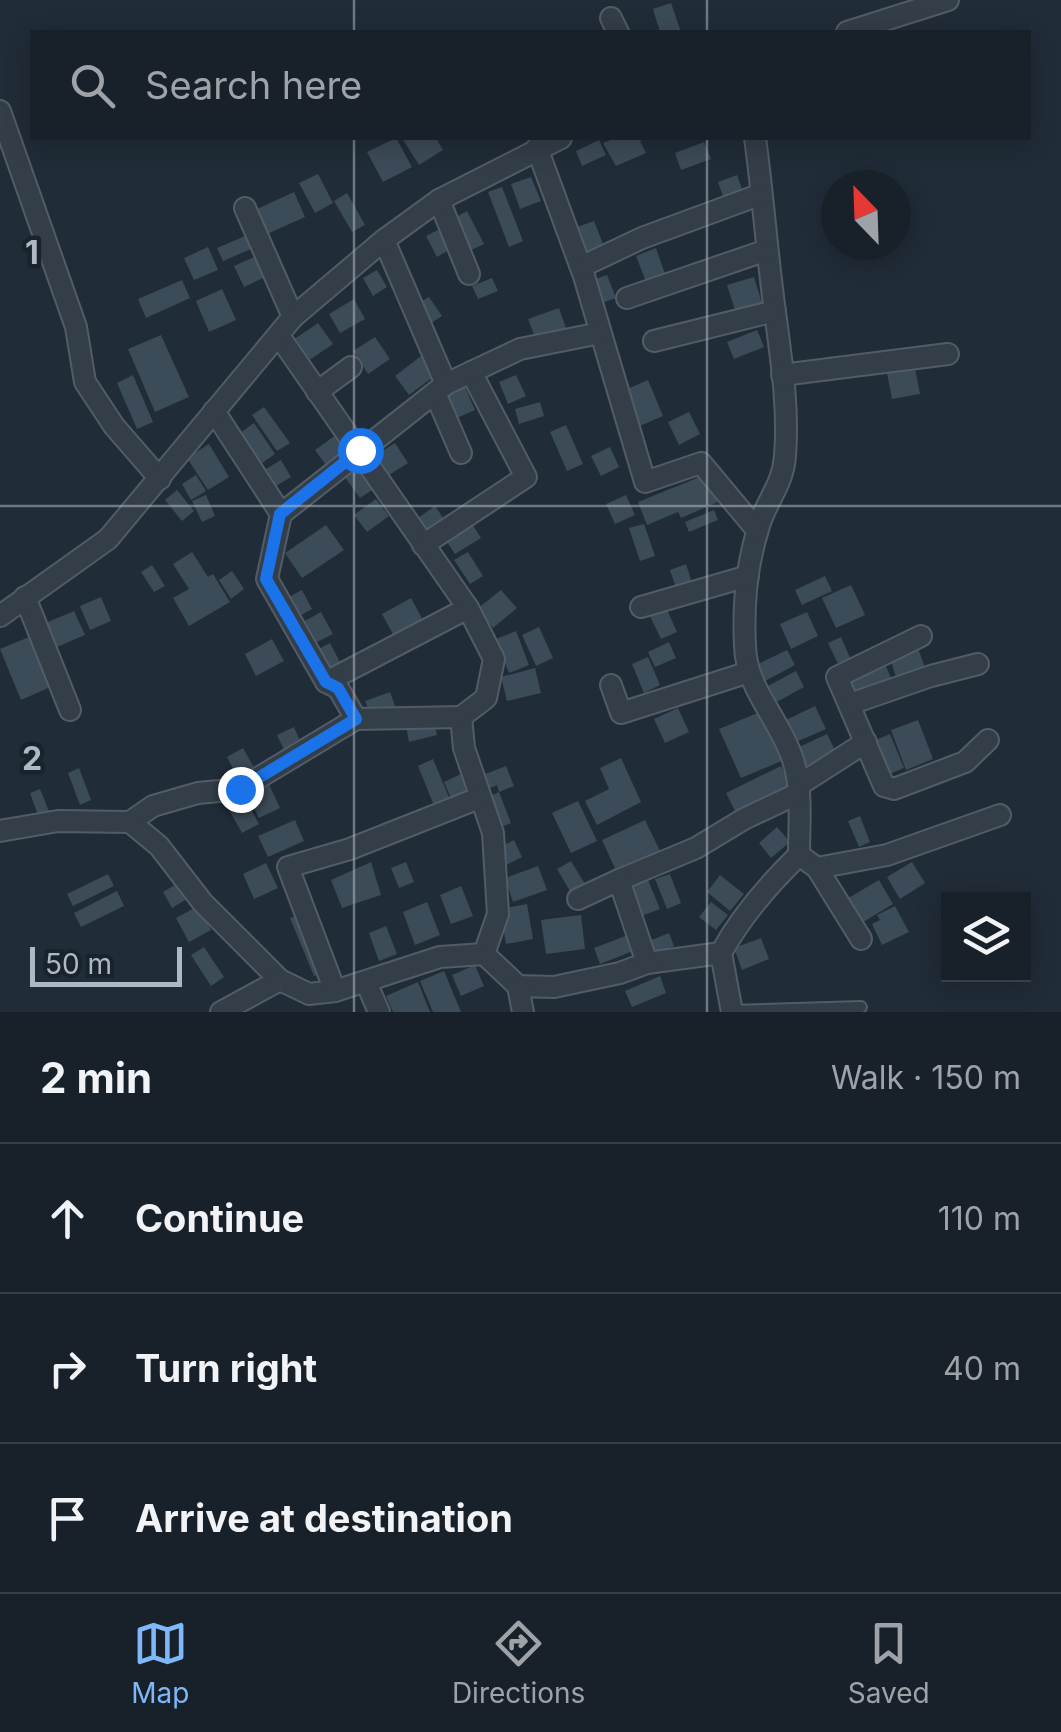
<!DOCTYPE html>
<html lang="en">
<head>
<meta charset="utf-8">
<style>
	body { margin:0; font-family:Inter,sans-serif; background:#212932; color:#f1f3f6 }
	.controls { position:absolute; right:30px; bottom:30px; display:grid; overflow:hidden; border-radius:0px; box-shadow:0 5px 25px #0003 }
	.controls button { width:90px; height:90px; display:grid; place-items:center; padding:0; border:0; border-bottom:2px solid #363e47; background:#18212a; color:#f1f3f6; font:50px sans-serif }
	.compass { position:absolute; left:821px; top:170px; width:90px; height:90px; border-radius:50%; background:#18212a; box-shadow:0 5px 25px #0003; rotate:337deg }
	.scale { position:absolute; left:30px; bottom:25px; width:152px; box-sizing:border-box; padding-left:10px; border:5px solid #aeb9c5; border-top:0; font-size:28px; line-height:35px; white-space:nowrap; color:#aeb9c5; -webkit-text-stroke:8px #19232d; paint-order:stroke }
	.stop { position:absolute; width:30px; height:30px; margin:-22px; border:8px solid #1a73e8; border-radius:50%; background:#fff }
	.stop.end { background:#1a73e8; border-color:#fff; box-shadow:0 2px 10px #0008 }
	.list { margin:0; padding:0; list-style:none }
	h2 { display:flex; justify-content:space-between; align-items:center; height:130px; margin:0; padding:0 40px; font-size:42px }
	h2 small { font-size:32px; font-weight:400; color:#9fa3a8 }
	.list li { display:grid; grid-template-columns:65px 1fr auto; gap:30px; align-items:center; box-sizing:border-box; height:150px; padding:0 40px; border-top:2px solid #363e47 }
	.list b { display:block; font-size:38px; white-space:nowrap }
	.list em { font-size:32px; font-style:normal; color:#9fa3a8 }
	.icon { flex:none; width:55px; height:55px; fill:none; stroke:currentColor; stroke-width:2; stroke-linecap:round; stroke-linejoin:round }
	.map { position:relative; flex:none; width:1061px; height:1012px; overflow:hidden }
	.search { position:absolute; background:#18212a; box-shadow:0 5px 25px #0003; left:30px; right:30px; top:30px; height:110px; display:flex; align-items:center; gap:25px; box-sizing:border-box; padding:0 35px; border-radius:0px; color:#9fa3a8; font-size:38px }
	.sheet { height:580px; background:#18212a }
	nav { display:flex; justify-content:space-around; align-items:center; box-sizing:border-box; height:140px; border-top:2px solid #363e47; background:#18212a; font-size:28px; color:#9fa3a8 }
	nav a { display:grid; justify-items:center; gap:5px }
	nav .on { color:#7eb8fa }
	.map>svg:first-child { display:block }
</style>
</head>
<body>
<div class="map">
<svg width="1061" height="1012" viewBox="0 0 1061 1012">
	<rect width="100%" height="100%" fill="#202c38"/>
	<!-- building -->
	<g fill="#3c4b58">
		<path d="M671 3 681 32H660L653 9Z"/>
		<path d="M396 138 412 167 383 182 367 152Z"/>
		<path d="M402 138H436L443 150 419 165Z"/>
		<path d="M616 138H648L640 141 646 153 616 166 603 143Z"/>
		<path d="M599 140 606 155 582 166 576 151Z"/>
		<path d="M704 142 711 159 681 170 675 153Z"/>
		<path d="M318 174 333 203 315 213 299 183Z"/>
		<path d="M737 175 743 192 724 199 718 182Z"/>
		<path d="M531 177 541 201 520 209 511 184Z"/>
		<path d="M502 187 523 241 509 247 488 192Z"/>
		<path d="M294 192 305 217 265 235 253 211Z"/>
		<path d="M347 193 365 225 352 232 334 201Z"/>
		<path d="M467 211 484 244 467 252 451 220Z"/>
		<path d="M594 221 605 249 583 257 572 229Z"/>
		<path d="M438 230 449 250 437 257 426 236Z"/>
		<path d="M245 236 251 249 223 261 217 248Z"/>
		<path d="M208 247 218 270 194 280 184 258Z"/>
		<path d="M656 248 667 280 648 287 636 256Z"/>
		<path d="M254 257 263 278 244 287 234 266Z"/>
		<path d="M377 270 387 287 373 296 363 278Z"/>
		<path d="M607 275 616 298 599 304 590 281Z"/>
		<path d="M754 277 763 307 737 316 727 285Z"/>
		<path d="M492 278 498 291 478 299 472 286Z"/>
		<path d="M182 280 190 298 146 318 138 299Z"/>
		<path d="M222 289 236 320 209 332 196 301Z"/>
		<path d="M429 297 442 316 428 325 415 305Z"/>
		<path d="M354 299 365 319 340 333 329 314Z"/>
		<path d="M559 308 567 331 537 342 528 319Z"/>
		<path d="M318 323 333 344 305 363 290 342Z"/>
		<path d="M757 330 764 347 734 359 727 342Z"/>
		<path d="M161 335 189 397 155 412 128 349Z"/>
		<path d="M375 337 390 359 368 374 353 351Z"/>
		<path d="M421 356 436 375 409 395 395 376Z"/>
		<path d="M914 363 920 394 892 399 886 368Z"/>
		<path d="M133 375 153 422 137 429 117 383Z"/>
		<path d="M516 375 526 396 508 404 499 382Z"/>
		<path d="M648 380 663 416 633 429 618 393Z"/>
		<path d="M465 387 475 410 452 420 442 397Z"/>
		<path d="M540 402 544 416 519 424 515 409Z"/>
		<path d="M264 407 290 443 277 451 252 415Z"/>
		<path d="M689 412 700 434 679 445 668 422Z"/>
		<path d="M254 423 275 454 262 463 240 433Z"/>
		<path d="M566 425 583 464 567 471 550 432Z"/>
		<path d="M340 432 353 450 328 468 315 450Z"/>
		<path d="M395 443 408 463 389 475 376 455Z"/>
		<path d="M209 444 229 477 208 490 187 458Z"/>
		<path d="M610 447 619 467 601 476 591 456Z"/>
		<path d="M281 460 291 477 271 489 261 472Z"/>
		<path d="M361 464 377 487 360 498 344 476Z"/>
		<path d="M196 475 206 491 191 500 182 484Z"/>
		<path d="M702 476 718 502 681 518 678 512 647 525 638 502Z"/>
		<path d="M177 490 194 511 182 521 165 500Z"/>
		<path d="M206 495 215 516 202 522 192 501Z"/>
		<path d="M626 495 635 515 615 524 606 504Z"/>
		<path d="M376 499 389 516 367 532 354 515Z"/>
		<path d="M435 506 448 525 430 537 418 518Z"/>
		<path d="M714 510 718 520 689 532 685 522Z"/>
		<path d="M471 522 481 538 455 554 445 539Z"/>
		<path d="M644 524 655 556 640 561 629 528Z"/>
		<path d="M326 525 344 550 302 578 285 553Z"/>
		<path d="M192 552 208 577 213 574 230 602 189 626 173 598 189 589 173 564Z"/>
		<path d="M468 552 483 576 470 584 454 560Z"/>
		<path d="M686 564 693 586 677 591 670 570Z"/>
		<path d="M152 565 165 586 154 592 141 572Z"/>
		<path d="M232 571 244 589 231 599 219 580Z"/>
		<path d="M825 576 832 591 802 605 795 590Z"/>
		<path d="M851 585 865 615 836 628 822 598Z"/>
		<path d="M302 590 312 609 296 618 285 599Z"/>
		<path d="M501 590 517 608 493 628 477 609Z"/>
		<path d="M101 597 111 621 90 630 80 606Z"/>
		<path d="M411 598 424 622 395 638 382 614Z"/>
		<path d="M664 603 677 632 661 639 647 610Z"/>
		<path d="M74 611 85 635 52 649 41 625Z"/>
		<path d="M321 612 333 634 313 644 301 623Z"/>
		<path d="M807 612 818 636 791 649 780 624Z"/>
		<path d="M539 627 553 658 536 666 522 635Z"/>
		<path d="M516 631 529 665 509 673 496 639Z"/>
		<path d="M34 635 55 685 21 700 0 649Z"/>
		<path d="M841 637 851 660 839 666 828 643Z"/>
		<path d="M272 639 284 661 256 676 245 654Z"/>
		<path d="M669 642 676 658 655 667 648 652Z"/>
		<path d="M330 643 341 664 327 672 315 651Z"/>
		<path d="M917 646 926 670 897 680 889 655Z"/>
		<path d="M787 650 795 665 765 681 756 665Z"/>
		<path d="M648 657 660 685 644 693 632 664Z"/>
		<path d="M884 662 892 680 856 697 848 679Z"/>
		<path d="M535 668 541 693 507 701 501 677Z"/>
		<path d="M796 671 804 687 775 703 766 687Z"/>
		<path d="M390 692 395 706 371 715 365 701Z"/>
		<path d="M815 706 826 729 796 742 786 720Z"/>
		<path d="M678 708 689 732 665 743 654 719Z"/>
		<path d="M762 711 784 760 741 778 719 729Z"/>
		<path d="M433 719 437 735 409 742 406 726Z"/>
		<path d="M918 720 933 759 906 770 891 730Z"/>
		<path d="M294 727 303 748 287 756 277 735Z"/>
		<path d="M827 734 836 752 806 766 797 748Z"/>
		<path d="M890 734 904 768 885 776 871 742Z"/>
		<path d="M243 748 256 771 239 780 227 757Z"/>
		<path d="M621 758 641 802 597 825 585 801 609 789 600 768Z"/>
		<path d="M433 759 451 802 435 808 418 766Z"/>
		<path d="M506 766 514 786 499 792 497 785 486 790 480 776Z"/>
		<path d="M781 766 794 792 739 819 726 793Z"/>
		<path d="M79 768 91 800 80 805 68 773Z"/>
		<path d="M463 773 472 795 453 803 444 782Z"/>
		<path d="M267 780 280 808 259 818 245 791Z"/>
		<path d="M40 789 49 811 38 815 30 793Z"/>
		<path d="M241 791 259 824 242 833 224 801Z"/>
		<path d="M499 792 511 823 498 828 486 798Z"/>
		<path d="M578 801 597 841 571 853 552 813Z"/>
		<path d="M860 816 870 842 859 847 848 821Z"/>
		<path d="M295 820 304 841 268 857 258 836Z"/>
		<path d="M645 820 662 855 618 875 602 840Z"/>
		<path d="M777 827 790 842 771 858 759 843Z"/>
		<path d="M514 840 522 857 506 865 498 848Z"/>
		<path d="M571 861 588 889 574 898 557 869Z"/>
		<path d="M371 862 381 895 342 908 331 880Z"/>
		<path d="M406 862 414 882 399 888 391 868Z"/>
		<path d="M912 862 925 883 900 899 887 877Z"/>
		<path d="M266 863 278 888 254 899 243 874Z"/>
		<path d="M538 866 547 890 513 902 505 878Z"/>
		<path d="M108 874 114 886 73 906 67 894Z"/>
		<path d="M670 874 681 903 667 909 655 879Z"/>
		<path d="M720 875 744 894 730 911 707 892Z"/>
		<path d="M648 880 660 909 639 917 628 888Z"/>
		<path d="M879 880 893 904 860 924 845 900Z"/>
		<path d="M178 883 187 899 172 908 163 892Z"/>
		<path d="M461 886 473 916 451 924 440 895Z"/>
		<path d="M117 891 124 906 81 927 74 913Z"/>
		<path d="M427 902 440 935 415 945 403 912Z"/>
		<path d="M711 902 728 915 716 930 699 917Z"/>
		<path d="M527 904 533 939 506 944 500 909Z"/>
		<path d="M198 906 211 930 189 942 176 918Z"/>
		<path d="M895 906 909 932 882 945 872 924 880 920 877 915Z"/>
		<path d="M301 914 324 972 314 976 290 918Z"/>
		<path d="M581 915 585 949 546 954 541 920Z"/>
		<path d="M386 926 397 954 379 961 369 933Z"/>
		<path d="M669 933 674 946 655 955 649 941Z"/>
		<path d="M628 935 633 951 600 964 594 948Z"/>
		<path d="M761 938 769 959 742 970 734 948Z"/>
		<path d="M204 947 224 977 211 986 191 955Z"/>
		<path d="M475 965 484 986 461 996 452 975Z"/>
		<path d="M444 971 461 1012H433L420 981Z"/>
		<path d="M660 976 666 993 632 1007 625 991Z"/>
		<path d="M418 982 430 1012H393L386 996Z"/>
	</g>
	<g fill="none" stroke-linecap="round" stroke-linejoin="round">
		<!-- service casing -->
		<g stroke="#515c66" stroke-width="14">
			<path id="service" d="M733 1011 861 1007"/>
		</g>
		<!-- minor casing -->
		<g stroke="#515c66" stroke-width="24">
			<g id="minor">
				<path d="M611 18 618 32"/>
				<path d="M847 32 948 0"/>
				<path d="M0 111 76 327 85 382 114 426 160 479"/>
				<path d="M755 138C763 195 767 254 775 312 781 358 789 408 785 456 783 485 767 499 759 526 747 563 743 607 745 646 746 688 778 717 792 757 803 788 799 822 799 855"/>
				<path d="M537 148 584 276 645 482 701 463 757 530"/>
				<path d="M439 200 469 274"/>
				<path d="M245 208 293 317"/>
				<path d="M384 240 446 384"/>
				<path d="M581 267 642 238 759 195"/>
				<path d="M627 298 767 250"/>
				<path d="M279 336 468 608 494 659 486 698 461 717 464 748 493 833 498 914 484 954"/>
				<path d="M654 341 775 311"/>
				<path d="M782 375 948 354"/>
				<path d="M317 392 351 367"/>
				<path d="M435 393 461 453"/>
				<path d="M214 411 281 514"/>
				<path d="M423 545 526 477 471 372"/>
				<path d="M25 597 70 710"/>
				<path d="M641 607 748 576"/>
				<path d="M0 616 108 539 293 317 384 240 439 200 561 138"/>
				<path d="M921 636 837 677 884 786 894 789 965 762 988 740"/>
				<path d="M326 682 468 608"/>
				<path d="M611 685 621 713 746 673"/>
				<path d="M850 704 931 676 978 664"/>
				<path d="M356 719 338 688 326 682 267 579 281 514 446 384 520 349 600 333"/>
				<path d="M799 785 866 742"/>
				<path d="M130 822 153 806 198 793 240 789 356 719 461 717"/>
				<path d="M0 831 58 821 130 822 159 846 203 903 280 980 309 994 335 991 440 957 484 954 518 986 554 987 620 973 647 963 721 953C742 915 769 884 799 855L817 868 887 855 1000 815"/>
				<path d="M817 868 861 939"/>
				<path d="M619 880 696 848 744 819 799 793"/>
				<path d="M578 899 619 880 647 963"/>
				<path d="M721 953 732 1012"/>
				<path d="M366 982 379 1012"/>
				<path d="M518 986 523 1012"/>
				<path d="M335 991 288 867 350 849 479 798"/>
				<path d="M221 1012 280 980"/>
			</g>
		</g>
		<!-- service -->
		<use href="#service" stroke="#333e49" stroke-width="10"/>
		<!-- minor -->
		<use href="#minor" stroke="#333e49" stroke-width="20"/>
	</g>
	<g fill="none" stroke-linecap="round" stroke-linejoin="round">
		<!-- route -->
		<path stroke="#1a73e8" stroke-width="12" d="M240 789 356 719 338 688 326 682 266 579 280 514 360 450"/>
	</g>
	<!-- grid -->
	<path fill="none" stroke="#aeb9c5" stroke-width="2.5" stroke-opacity="0.55" d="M354 0V32M707 0V32M354 138V1012M707 138V1012M0 506H1061"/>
	<g font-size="32" text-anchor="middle" font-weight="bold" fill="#aeb9c5" stroke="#19232d" stroke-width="9" stroke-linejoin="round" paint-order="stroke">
		<text x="32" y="264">1</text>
		<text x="32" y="770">2</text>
	</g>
</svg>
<div class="controls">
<button><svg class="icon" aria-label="layers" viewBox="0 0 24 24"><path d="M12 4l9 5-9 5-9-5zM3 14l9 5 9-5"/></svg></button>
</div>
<svg class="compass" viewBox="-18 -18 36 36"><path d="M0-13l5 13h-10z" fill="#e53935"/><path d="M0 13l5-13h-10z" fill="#9fa3a8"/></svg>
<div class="scale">50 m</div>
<div class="stop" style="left:360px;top:450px"></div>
<div class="stop end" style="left:240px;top:789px"></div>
<div class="search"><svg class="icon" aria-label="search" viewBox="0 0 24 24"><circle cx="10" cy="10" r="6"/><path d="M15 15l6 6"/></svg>Search here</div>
</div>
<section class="sheet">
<h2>2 min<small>Walk · 150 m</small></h2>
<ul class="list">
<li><svg class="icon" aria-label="ahead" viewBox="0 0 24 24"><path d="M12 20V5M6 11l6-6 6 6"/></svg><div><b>Continue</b></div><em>110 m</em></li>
<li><svg class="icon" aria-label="right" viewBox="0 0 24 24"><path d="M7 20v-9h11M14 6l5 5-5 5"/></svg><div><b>Turn right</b></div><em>40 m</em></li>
<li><svg class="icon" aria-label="arrive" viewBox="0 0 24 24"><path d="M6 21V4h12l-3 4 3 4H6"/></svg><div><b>Arrive at destination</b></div></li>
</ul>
</section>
<nav>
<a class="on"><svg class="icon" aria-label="map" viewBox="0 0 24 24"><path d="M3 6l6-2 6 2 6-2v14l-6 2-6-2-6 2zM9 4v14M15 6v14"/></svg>Map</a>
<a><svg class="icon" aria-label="directions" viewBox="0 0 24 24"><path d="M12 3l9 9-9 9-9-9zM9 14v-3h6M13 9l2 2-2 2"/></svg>Directions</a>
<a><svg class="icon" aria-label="saved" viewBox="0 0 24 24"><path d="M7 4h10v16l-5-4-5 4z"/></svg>Saved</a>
</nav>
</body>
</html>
